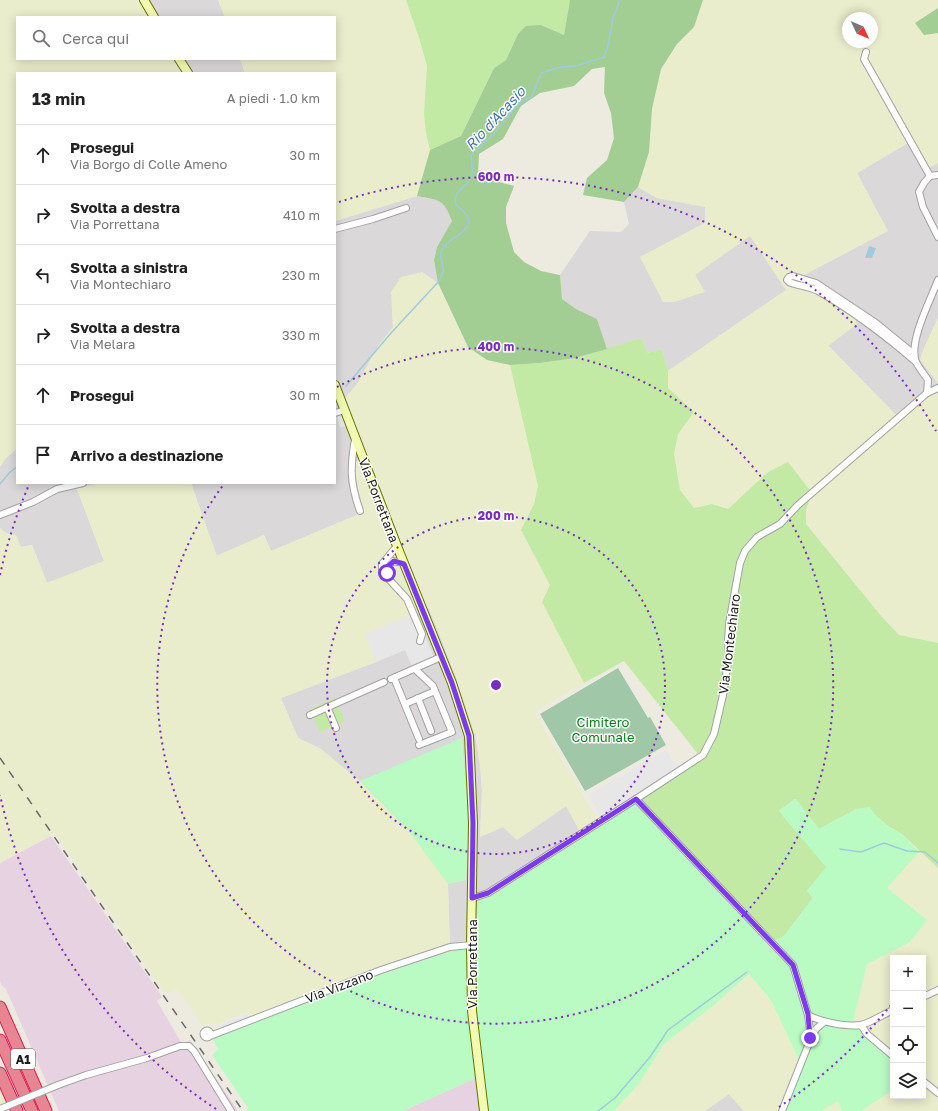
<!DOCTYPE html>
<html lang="it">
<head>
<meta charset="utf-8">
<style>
	body { margin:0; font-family:"Golos Text",sans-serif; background:#f2f2f2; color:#222 }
	.controls { position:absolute; right:12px; bottom:12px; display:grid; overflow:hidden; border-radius:0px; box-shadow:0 2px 10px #0003 }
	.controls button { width:36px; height:36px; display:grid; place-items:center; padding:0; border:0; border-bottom:1px solid #e0e0e0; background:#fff; color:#222; font:20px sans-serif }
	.compass { position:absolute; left:842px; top:12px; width:36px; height:36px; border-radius:50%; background:#fff; box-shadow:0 2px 10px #0003; rotate:134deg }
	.stop { position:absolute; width:12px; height:12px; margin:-9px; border:3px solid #7c3aed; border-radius:50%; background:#fff }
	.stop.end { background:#7c3aed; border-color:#fff; box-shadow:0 1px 4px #0008 }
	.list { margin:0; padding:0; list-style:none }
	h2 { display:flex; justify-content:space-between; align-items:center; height:52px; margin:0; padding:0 16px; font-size:17px }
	h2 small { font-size:13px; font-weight:400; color:#767676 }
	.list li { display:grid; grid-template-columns:26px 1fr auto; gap:12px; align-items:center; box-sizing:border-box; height:60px; padding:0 16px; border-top:1px solid #e0e0e0 }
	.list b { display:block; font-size:15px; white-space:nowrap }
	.list p { margin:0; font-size:13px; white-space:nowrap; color:#767676 }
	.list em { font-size:13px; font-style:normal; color:#767676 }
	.icon { flex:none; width:22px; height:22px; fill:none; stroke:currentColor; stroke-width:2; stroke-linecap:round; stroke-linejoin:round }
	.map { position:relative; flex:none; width:938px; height:1111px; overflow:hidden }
	.search { position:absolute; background:#fff; box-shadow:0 2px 10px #0003; left:16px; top:16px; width:320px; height:44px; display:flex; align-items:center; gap:10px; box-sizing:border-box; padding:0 14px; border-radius:0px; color:#767676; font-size:15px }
	.panel { position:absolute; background:#fff; box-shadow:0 2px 10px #0003; left:16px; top:72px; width:320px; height:412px; border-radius:0px }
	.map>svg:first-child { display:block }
</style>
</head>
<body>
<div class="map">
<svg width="938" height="1111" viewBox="0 0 938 1111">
	<rect width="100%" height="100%" fill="#edeae0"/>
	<!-- residential -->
	<g fill="#dad8d8">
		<path d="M139 0H218L225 17H149Z"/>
		<path d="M174 59H240L245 73H183Z"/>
		<path d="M908 143 926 169 938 163V318L924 348 920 360 938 383V385L896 415 828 345 857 324 802 287V276L887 231 857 173Z"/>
		<path d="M638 187 657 198 705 207V223L640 257 705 292 695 275 750 235 786 290 668 371 662 349 647 353 642 338 607 349 597 319 576 309 562 299 560 275 590 231 621 232 629 224 624 202Z"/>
		<path d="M417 196 438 200 448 209 453 221 437 247 434 260 438 283 422 272 392 312 393 327 378 346 358 383 346 398 367 457 354 470 364 512 271 551 264 535 216 556 191 483H335V221Z"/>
		<path d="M17 448V483H101L77 489 104 561 47 583 32 545 21 547 0 528V467L6 458Z"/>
		<path d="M429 608 457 680 475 735 480 764 482 791 480 836 503 827 517 840 566 806 582 835 479 899 475 939 450 943 448 884 437 868 321 749 298 738 281 698 376 662 416 613Z"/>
		<path d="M729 1094 744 1111H705Z"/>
	</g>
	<!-- industrial -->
	<g fill="#e7d2e2">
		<path d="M51 836 162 997 157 1001 182 1044 190 1040 238 1111H59L6 989 2 986 0 981V863Z"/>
		<path d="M478 1077 482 1111H403Z"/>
	</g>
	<!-- farmland -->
	<g fill="#e9edcb" fill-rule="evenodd">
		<path d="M0 0H139L149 17H17V59H174L183 73H17V448L6 458 0 467Z"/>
		<path d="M218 0H406L420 41 427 66 426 133 430 150 417 196 335 221V73H245L240 59H335V17H225Z"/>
		<path d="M703 0H938V8L915 23 924 35 938 33V163L926 169 908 143 857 173 888 231 802 276 803 287 853 313 857 324 828 346 896 415 938 385V643L899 635 882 617 806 524V510L812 493 745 494 728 509 712 504 694 508 680 490 674 454 678 434 694 412 668 388V371L786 290 750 236 695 275 705 292 674 302H663L640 257 705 223V207L657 198 638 187 649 152 652 109 661 69 677 44 694 27ZM848 18H872V42H848Z"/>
		<path d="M422 272 438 283 468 347 487 360 510 365 538 486 534 504 521 530 550 585 542 602 584 683 534 712 600 824 582 835 566 806 517 840 503 827 480 837 482 791 480 764 475 735 457 680 429 608 365 634 376 662 281 698 298 738 321 749 360 781 409 831 437 868 448 884 449 945 359 975 251 1016 249 1011 217 1024 213 1023 205 1025H202L178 990 165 993 55 833 0 863V528L6 533 16 535 21 547 32 545 47 583 104 561 77 489 101 483H191L217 556 264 535 271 551 364 512 354 470V462L367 456 345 398 358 383 378 346 393 327 391 292 401 277Z"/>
		<path d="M938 318V383L920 360 924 348Z"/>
		<path d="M919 852 938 868V1111H861L893 1090V1096H923V958H893V1057L853 1023 867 964 910 942 927 921 886 888Z"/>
		<path d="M749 974 771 1000 802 1066 783 1111H744L729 1094 705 1111H614L638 1085 664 1044 714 1005Z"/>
		<path d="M0 1088 10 1107 0 1111Z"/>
		<path d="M838 1101 842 1111H821Z"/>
	</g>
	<!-- grass -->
	<g fill="#c2eaa4">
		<path d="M406 0H570L564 35 541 25 518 34 506 60 494 68 461 136 430 150 426 133 424 114 427 66 420 41Z"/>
		<path d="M642 338 647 353 662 349 668 371V388L694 412 678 434 674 454 680 490 694 508 712 504 728 509 768 472 788 462 812 493 806 510V524L882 617 899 635 938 643V868L903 835 888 826 875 815 870 808 856 809 819 829 795 799 779 811 827 867 807 891 813 898 784 936 774 941 635 803 702 759 624 661 584 683 542 602 550 585 521 530 534 504 538 486 510 365 540 363 575 358Z"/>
		<path d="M335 698 345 721 320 732 310 709Z"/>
	</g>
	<!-- forest -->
	<g fill="#a2ce94">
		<path d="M570 0H703L694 27 677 44 661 69 652 109 649 152 638 187 624 202 583 195 587 178 607 160 614 138 611 113 604 93 605 67 592 69 574 86 540 93 521 106 503 139 479 154 478 176 514 186 506 207V223L514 252 524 262 541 271 560 275 562 299 576 309 597 319 607 349 575 358 540 363 510 365 487 360 468 347 438 283 434 260 437 247 452 221C444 199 439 200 417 196L430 150 461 136 494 68 506 60 518 34 526 26 541 25 564 35Z"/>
		<path d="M938 8V33L924 35 915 23Z"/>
	</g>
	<!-- cemetery -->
	<path fill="#a1c7a9" d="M618 668 648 718 650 717 666 745 585 791 540 714Z"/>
	<!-- park -->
	<g fill="#bafbc3">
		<path d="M462 738 469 823 466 880 448 884 409 831 360 781Z"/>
		<path d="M796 799 819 829 856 809 870 807 875 815 888 826 903 835 919 852 887 888 927 920 910 942 867 964 853 1022 893 1057V1090L861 1111H842L838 1101 821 1111H783L802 1066 771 1000 749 974 714 1005 664 1044 638 1085 614 1111H482L478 1077 403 1111H248L247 1109 248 1108 212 1055 218 1049 212 1038 361 980 446 952 475 947 479 899 635 803 774 941 784 936 813 898 807 891 826 867 779 811Z"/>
	</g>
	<!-- parking -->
	<g fill="#e7e7e7">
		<path d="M345 410 351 425 340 427 336 413Z"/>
		<path d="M416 613 434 658 412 667 405 650 376 662 365 634Z"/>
		<path d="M666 750 677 769 601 818 589 794Z"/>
		<path d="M247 1014 250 1020 224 1030 221 1025Z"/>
	</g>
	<!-- water -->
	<path fill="#9fcbdd" d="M869 246 876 248 872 258H865Z"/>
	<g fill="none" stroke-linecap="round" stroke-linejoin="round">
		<!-- stream -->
		<g stroke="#9fcbdd" stroke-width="1.5">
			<path d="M346 386 391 333 440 280C441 277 443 274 443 271 444 265 439 258 441 253 445 233 491 232 456 205 452 188 468 189 472 175 473 169 472 162 471 155L493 135 518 104 532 96 541 73 560 67 576 66 604 57 608 46 613 18 620 0"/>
			<path d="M0 484 10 472 17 467"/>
			<path d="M840 849 861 852 884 843 907 851 925 852 938 863"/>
			<path d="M598 1111 615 1098 650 1057 668 1030 747 972"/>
		</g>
		<!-- street casing -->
		<g stroke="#a2a2a2" stroke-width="8">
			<g id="street">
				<path d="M866 52 864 59 930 176"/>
				<path d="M938 175 930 176 924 183 919 192 923 207 938 237"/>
				<path d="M335 229 373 219 406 208"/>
				<path d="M914 354 876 323 816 283 793 276 789 277 787 280 789 282C798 286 809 286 818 291 851 310 887 337 916 362"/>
				<path d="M927 393 938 388"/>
				<path d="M335 413 345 410"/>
				<path d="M355 439C350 468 350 483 360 511"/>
				<path d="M0 515 33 502 57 489 83 483"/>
				<path d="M397 546 382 564V569L385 575 407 599 422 634 420 641"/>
				<path d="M389 577 387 573V567L393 561 404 563"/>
				<path d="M415 669 433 686 452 732 419 745"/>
				<path d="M394 678 419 739"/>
				<path d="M391 679 441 657"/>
				<path d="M418 698 431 731"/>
				<path d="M405 704 435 691"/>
				<path d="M327 707 336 728"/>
				<path d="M310 715 384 682"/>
				<path d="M636 799 793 965 808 1015"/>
				<path d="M473 898 488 893 636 799 703 755 714 734 723 695 729 654 728 641 729 624 740 563 745 551 757 537 780 524 798 505 927 393 928 380C924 374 919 368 916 362 908 342 931 299 938 280"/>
				<path d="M923 997 938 990"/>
				<path d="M861 1025 867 1034 893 1056"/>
				<circle cx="207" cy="1034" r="3.5"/>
				<path d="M210 1036 381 970 450 947 471 945"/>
				<path d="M811 1038 808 1015C820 1022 847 1027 861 1025 870 1023 884 1014 893 1010"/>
				<path d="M923 1081 938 1093"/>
				<path d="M58 1085 86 1075 147 1058 180 1046H189L194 1051 231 1111"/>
				<path d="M782 1111 811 1038 816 1029 824 1022"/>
			</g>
		</g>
		<!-- secondary casing -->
		<g stroke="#617302" stroke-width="10">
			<g id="secondary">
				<path d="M144 0 154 17"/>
				<path d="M179 59 188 73"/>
				<path d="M335 385 397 546 452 683 469 736 473 823 471 945 472 1011 484 1111"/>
			</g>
		</g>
		<!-- highway casing -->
		<g stroke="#db1e54" stroke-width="13">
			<g id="highway">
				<path d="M0 1007 46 1111"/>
				<path d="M0 1040 32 1111"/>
				<path d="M0 1073 17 1111"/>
			</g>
		</g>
		<!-- street -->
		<use href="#street" stroke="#fff" stroke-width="6"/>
		<!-- secondary -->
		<use href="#secondary" stroke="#f3fbb1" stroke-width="8"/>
		<!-- highway -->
		<use href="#highway" stroke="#e88592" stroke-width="11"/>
		<!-- rail -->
		<path stroke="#696969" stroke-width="1.5" stroke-dasharray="8 8" stroke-linecap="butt" d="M0 758 243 1111"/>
		<!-- street-bridge casing -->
		<g stroke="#a2a2a2" stroke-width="8" stroke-linecap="butt">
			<path id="street-bridge" d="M0 1109 58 1085"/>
		</g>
		<!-- street-bridge -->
		<use href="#street-bridge" stroke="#fff" stroke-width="6"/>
	</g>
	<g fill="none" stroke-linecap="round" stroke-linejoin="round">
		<!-- route -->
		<path stroke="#7c3aed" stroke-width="5" d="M387 573V567L394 561 404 564 452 683 469 736 473 823 472 898 488 893 636 799 793 965 808 1014 810 1038"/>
	</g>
	<!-- distance rings -->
	<g fill="none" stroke="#7b2cbf" stroke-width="2" stroke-dasharray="2 4">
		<circle cx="496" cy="685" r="169"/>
		<path d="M337 387A338 338 0 1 1 224 484"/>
		<path d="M891 1005A508 508 0 0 1 776 1109M216 1109A508 508 0 0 1 0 795M0 575A508 508 0 0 1 28 487M339 202A508 508 0 0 1 936 431"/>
	</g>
	<g text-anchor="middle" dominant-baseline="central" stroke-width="3" stroke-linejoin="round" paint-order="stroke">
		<!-- shield labels -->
		<rect fill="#fff" stroke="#5f5f5f" stroke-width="1" x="11" y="1049" width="24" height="20" rx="3"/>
		<g font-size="12" font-weight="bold" fill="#1b1b1b">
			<text x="23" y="1059">A1</text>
		</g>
		<!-- street labels -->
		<g font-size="13" fill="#1b1b1b" stroke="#fff">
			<text transform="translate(379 500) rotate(69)">Via Porrettana</text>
			<text transform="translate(729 644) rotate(-83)">Via Montechiaro</text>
			<text transform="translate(472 964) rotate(-90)">Via Porrettana</text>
			<text transform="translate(339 986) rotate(-21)">Via Vizzano</text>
		</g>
		<!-- park labels -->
		<g font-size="13" fill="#087b18" stroke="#fff">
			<text x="603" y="722">Cimitero<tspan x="603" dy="15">Comunale</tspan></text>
		</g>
		<!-- water labels -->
		<g font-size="14" font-style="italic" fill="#4674ad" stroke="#fff">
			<text transform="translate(495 118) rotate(-47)">Rio d'Acasio</text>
		</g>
	</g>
	<circle cx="496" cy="685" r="6" fill="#7b2cbf" stroke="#fff" stroke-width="2"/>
	<g font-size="12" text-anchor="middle" font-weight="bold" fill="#7b2cbf" stroke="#fff" stroke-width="3" stroke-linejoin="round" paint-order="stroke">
		<text x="496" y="181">600 m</text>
		<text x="496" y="351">400 m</text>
		<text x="496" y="520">200 m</text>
	</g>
</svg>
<div class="controls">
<button>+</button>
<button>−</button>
<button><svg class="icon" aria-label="locate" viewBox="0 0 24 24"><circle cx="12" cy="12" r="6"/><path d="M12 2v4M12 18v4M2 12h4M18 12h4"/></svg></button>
<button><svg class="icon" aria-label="layers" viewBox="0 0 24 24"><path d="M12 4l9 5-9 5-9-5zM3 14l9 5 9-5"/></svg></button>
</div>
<svg class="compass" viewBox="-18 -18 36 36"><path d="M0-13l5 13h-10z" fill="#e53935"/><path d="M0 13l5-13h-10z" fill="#767676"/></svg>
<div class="stop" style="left:387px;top:573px"></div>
<div class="stop end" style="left:810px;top:1038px"></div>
<div class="search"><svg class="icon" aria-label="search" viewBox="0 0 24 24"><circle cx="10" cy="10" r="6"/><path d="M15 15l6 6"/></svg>Cerca qui</div>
<section class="panel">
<h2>13 min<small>A piedi · 1.0 km</small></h2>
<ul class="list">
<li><svg class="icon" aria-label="ahead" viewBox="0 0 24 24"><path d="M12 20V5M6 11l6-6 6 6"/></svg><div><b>Prosegui</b><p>Via Borgo di Colle Ameno</p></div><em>30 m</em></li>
<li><svg class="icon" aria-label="right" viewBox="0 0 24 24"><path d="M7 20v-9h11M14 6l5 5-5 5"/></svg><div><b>Svolta a destra</b><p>Via Porrettana</p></div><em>410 m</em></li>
<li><svg class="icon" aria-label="left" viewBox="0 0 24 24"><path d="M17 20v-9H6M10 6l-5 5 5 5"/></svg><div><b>Svolta a sinistra</b><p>Via Montechiaro</p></div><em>230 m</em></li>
<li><svg class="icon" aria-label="right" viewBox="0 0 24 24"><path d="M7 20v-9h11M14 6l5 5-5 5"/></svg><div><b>Svolta a destra</b><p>Via Melara</p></div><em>330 m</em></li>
<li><svg class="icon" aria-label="ahead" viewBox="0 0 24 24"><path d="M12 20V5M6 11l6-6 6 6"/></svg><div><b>Prosegui</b></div><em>30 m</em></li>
<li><svg class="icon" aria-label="arrive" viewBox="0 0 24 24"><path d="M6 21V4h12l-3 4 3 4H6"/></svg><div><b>Arrivo a destinazione</b></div></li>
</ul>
</section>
</div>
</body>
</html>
